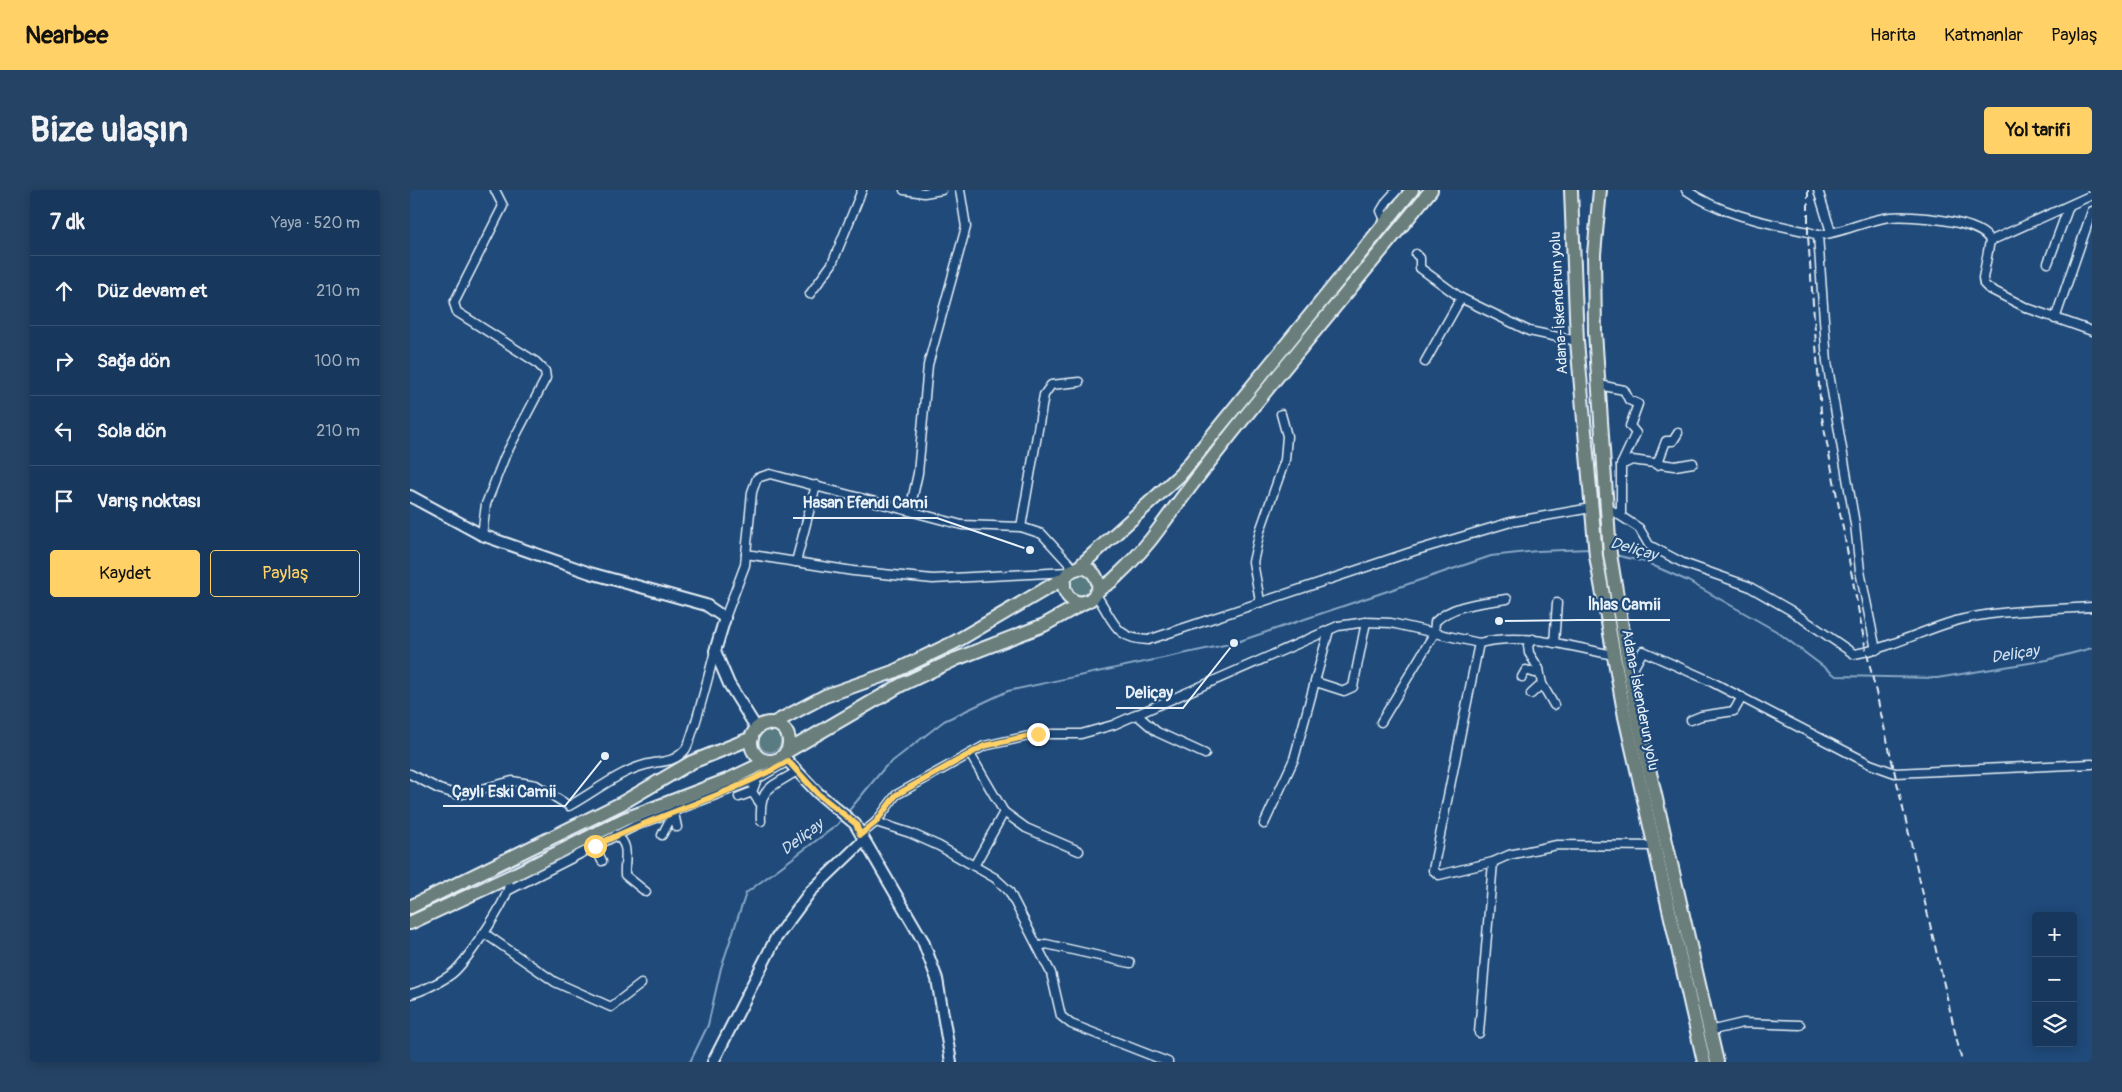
<!DOCTYPE html>
<html lang="tr">
<head>
<meta charset="utf-8">
<style>
	body { margin:0; font-family:Pangolin,sans-serif; background:#244365; color:#f1f3f6 }
	.controls { position:absolute; right:15px; bottom:15px; display:grid; overflow:hidden; border-radius:5px; box-shadow:0 2px 12px #0003 }
	.controls button { width:45px; height:45px; display:grid; place-items:center; padding:0; border:0; border-bottom:1px solid #365272; background:#17385c; color:#f1f3f6; font:25px sans-serif }
	.stop { position:absolute; width:15px; height:15px; margin:-11px; border:4px solid #ffd166; border-radius:50%; background:#fff }
	.stop.end { background:#ffd166; border-color:#fff; box-shadow:0 1px 5px #0008 }
	.list { margin:0; padding:0; list-style:none }
	h2 { display:flex; justify-content:space-between; align-items:center; height:65px; margin:0; padding:0 20px; font-size:21px }
	h2 small { font-size:16px; font-weight:400; color:#9eacbb }
	.list li { display:grid; grid-template-columns:32px 1fr auto; gap:15px; align-items:center; box-sizing:border-box; height:70px; padding:0 20px; border-top:1px solid #365272 }
	.list b { display:block; font-size:19px; white-space:nowrap }
	.list em { font-size:16px; font-style:normal; color:#9eacbb }
	.actions { display:flex; gap:10px; padding:15px 20px }
	.actions a { flex:1; padding:11px 0; border:1px solid #ffd166; border-radius:5px; text-align:center; font-size:18px; color:#ffd166 }
	.actions .main { background:#ffd166; color:#111 }
	.icon { flex:none; width:28px; height:28px; fill:none; stroke:currentColor; stroke-width:2; stroke-linecap:round; stroke-linejoin:round }
	.map { position:relative; flex:none; width:1682px; height:872px; overflow:hidden; border-radius:5px }
	header { display:flex; align-items:center; gap:30px; box-sizing:border-box; height:70px; padding:0 25px; background:#ffd166; color:#111 }
	header strong { font-size:24px }
	nav { display:flex; gap:28px; margin-inline-start:auto; font-size:18px }
	.intro { display:flex; align-items:center; justify-content:space-between; box-sizing:border-box; height:120px; padding:0 30px }
	h1 { margin:0; font-size:35px }
	.button { padding:12px 22px; border-radius:5px; background:#ffd166; color:#111; font-size:18px; font-weight:700 }
	main { display:flex; gap:30px; padding:0 30px }
	aside { flex:1; background:#17385c; border-radius:5px; box-shadow:0 2px 12px #0003 }
	.map>svg:first-child { display:block }
</style>
</head>
<body>
<header>
<strong>Nearbee</strong>
<nav><a>Harita</a><a>Katmanlar</a><a>Paylaş</a></nav>
</header>
<div class="intro"><h1>Bize ulaşın</h1><a class="button">Yol tarifi</a></div>
<main>
<aside>
<h2>7 dk<small>Yaya · 520 m</small></h2>
<ul class="list">
<li><svg class="icon" aria-label="ahead" viewBox="0 0 24 24"><path d="M12 20V5M6 11l6-6 6 6"/></svg><div><b>Düz devam et</b></div><em>210 m</em></li>
<li><svg class="icon" aria-label="right" viewBox="0 0 24 24"><path d="M7 20v-9h11M14 6l5 5-5 5"/></svg><div><b>Sağa dön</b></div><em>100 m</em></li>
<li><svg class="icon" aria-label="left" viewBox="0 0 24 24"><path d="M17 20v-9H6M10 6l-5 5 5 5"/></svg><div><b>Sola dön</b></div><em>210 m</em></li>
<li><svg class="icon" aria-label="arrive" viewBox="0 0 24 24"><path d="M6 21V4h12l-3 4 3 4H6"/></svg><div><b>Varış noktası</b></div></li>
</ul>
<div class="actions"><a class="main">Kaydet</a><a>Paylaş</a></div>
</aside>
<div class="map">
<svg width="1682" height="872" viewBox="0 0 1682 872">
	<rect width="100%" height="100%" fill="#1f4a7a"/>
	<filter id="ink" filterUnits="userSpaceOnUse"><feTurbulence type="fractalNoise" baseFrequency=".02" numOctaves="2"/><feDisplacementMap in="SourceGraphic" scale="10" xChannelSelector="R" yChannelSelector="G"/><feConvolveMatrix kernelMatrix="1 2 1 2 8 2 1 2 1" color-interpolation-filters="sRGB"/></filter>
	<g filter="url(#ink)">
		<!-- green -->
		<g fill="#587c81" stroke="#a0b6bc">
			<circle cx="672" cy="394" r="11"/>
			<circle cx="360" cy="551" r="11"/>
		</g>
		<g fill="none" stroke-linecap="round" stroke-linejoin="round">
			<!-- stream -->
			<g stroke="#89a8c6" stroke-width="2">
				<path d="M1205 365 1235 372 1278 391 1366 441 1426 486 1527 488 1637 470 1682 458"/>
				<path d="M437 623 475 577 534 531 598 501 824 453 1081 366 1127 361 1181 359"/>
				<path d="M280 872 298 835 311 778 336 703 427 635 432 629"/>
			</g>
			<!-- minor casing -->
			<g stroke="#e8f1f8" stroke-width="11">
				<g id="minor">
					<path d="M494 0 514 3 532 0"/>
					<path d="M1276 0C1311 25 1358 33 1398 42 1402 43 1406 45 1409 45 1432 43 1456 30 1480 27 1500 25 1572 30 1580 51L1573 88 1574 94 1578 98 1617 118 1682 141"/>
					<path d="M1408 0 1421 42"/>
					<path d="M976 32 971 21 977 11 987 0"/>
					<path d="M1408 45 1417 172 1445 334 1450 381 1466 460"/>
					<path d="M1580 51 1682 5"/>
					<path d="M1006 64 1010 68V78L1051 108"/>
					<path d="M1638 73 1659 16"/>
					<path d="M400 104 422 74 452 0"/>
					<path d="M1645 129 1682 21"/>
					<path d="M1015 172 1051 108 1119 141 1167 151"/>
					<path d="M1189 195 1214 200 1219 210 1228 214 1220 236 1226 243 1211 275"/>
					<path d="M1247 275 1256 251H1263L1268 243"/>
					<path d="M1195 316 1229 338 1239 355 1273 373 1338 396 1380 420 1444 464C1479 458 1509 442 1542 432 1581 420 1641 420 1682 417"/>
					<path d="M500 320 508 283 518 175 556 37 550 0"/>
					<path d="M1211 325V275L1222 270 1265 276 1283 273"/>
					<path d="M611 337 634 205 641 195 669 192"/>
					<path d="M72 345 76 314 95 266 136 188 135 181 126 172 47 122 44 113 93 16 85 0"/>
					<path d="M336 364 443 381 523 389 659 382"/>
					<path d="M386 372 406 295"/>
					<path d="M686 405C704 430 704 449 738 450L1004 361 1101 332 1181 318"/>
					<path d="M850 411 843 372 850 341 875 270 877 246 871 224"/>
					<path d="M315 428 335 375 342 302 347 288 360 284 552 335 611 337 632 344 664 379"/>
					<path d="M1123 449 1118 455 1119 463 1129 479 1132 494 1144 515"/>
					<path d="M1069 453 1023 680 1029 685 1083 672 1099 665 1147 655 1245 656"/>
					<path d="M1144 453 1147 413"/>
					<path d="M1220 484 1233 461 1298 490 1460 574 1485 583 1682 574"/>
					<path d="M1112 487 1116 480 1125 483 1129 479"/>
					<path d="M906 492 934 501 943 497 956 432"/>
					<path d="M1121 504 1132 494"/>
					<path d="M726 524 747 542 795 564"/>
					<path d="M1281 530 1291 526 1324 521 1332 507"/>
					<path d="M971 532 1024 444 1025 432C1043 414 1072 413 1097 409"/>
					<path d="M560 564 594 622"/>
					<path d="M0 584 29 599 49 605 102 591 126 595 159 616C187 601 212 578 244 573 257 571 265 571 275 560 282 553 301 476 305 461"/>
					<path d="M342 602 347 589 378 571"/>
					<path d="M329 607 342 602 350 613"/>
					<path d="M264 623 267 637"/>
					<path d="M351 631C349 596 361 598 387 581"/>
					<path d="M466 632 500 643 529 656 585 688 599 701 641 783 651 826 661 834 758 872"/>
					<path d="M854 634 884 569 919 440"/>
					<path d="M206 645C221 656 214 668 215 685L236 702"/>
					<path d="M252 645 265 620"/>
					<path d="M450 645 466 632 486 605 574 556 628 544H671L703 535 928 436 956 432 981 433 1069 453C1114 442 1159 456 1203 465"/>
					<path d="M185 656 192 671"/>
					<path d="M564 676 594 622 616 638 669 661"/>
					<path d="M99 700 225 636 347 589"/>
					<path d="M74 743 145 792 201 817 231 794"/>
					<path d="M628 757 636 754 720 773"/>
					<path d="M0 804C11 802 37 789 45 781 59 767 96 714 99 695"/>
					<path d="M1299 841 1333 833 1390 835"/>
					<path d="M1069 843 1083 672"/>
				</g>
			</g>
			<!-- tertiary casing -->
			<g stroke="#e8f1f8" stroke-width="14">
				<g id="tertiary">
					<path d="M0 306 72 345 180 383 296 415 315 428 305 461 319 494 347 539"/>
					<path d="M373 566 408 603 445 634 513 751 527 789 541 872"/>
					<path d="M303 872 366 748 400 702 453 651"/>
				</g>
			</g>
			<!-- trunk casing -->
			<g stroke="#e8f1f8" stroke-width="16">
				<g id="trunk">
					<path d="M1161 0 1167 151 1186 366 1215 527 1294 872"/>
					<path d="M1190 0 1184 64 1185 142 1200 364 1227 527 1307 872"/>
					<path d="M669 377 770 285 1002 0"/>
					<path d="M688 400C690 386 678 372 663 380 646 388 655 416 674 412 682 411 683 406 688 401 692 396 699 394 703 390 721 373 737 356 751 336 836 220 931 111 1021 0"/>
					<circle cx="360" cy="552" r="19"/>
					<path d="M362 534 415 506 483 482 545 452 656 387"/>
					<path d="M376 562 491 495 546 469 634 435 675 412"/>
					<path d="M0 717 212 613 282 572 342 548"/>
					<path d="M0 733 101 686 215 629 320 589 358 571"/>
				</g>
			</g>
			<!-- minor -->
			<use href="#minor" stroke="#1f4a7a" stroke-width="8"/>
			<!-- tertiary -->
			<use href="#tertiary" stroke="#1f4a7a" stroke-width="10"/>
			<!-- trunk -->
			<use href="#trunk" stroke="#6b7f7c" stroke-width="12"/>
			<!-- rail -->
			<path stroke="#e8f1f8" stroke-width="2" stroke-dasharray="8 4" stroke-linecap="butt" d="M1398 0V46L1411 222 1455 455 1552 872"/>
		</g>
	</g>
	<g fill="none" stroke-linecap="round" stroke-linejoin="round" filter="url(#ink)">
		<!-- route -->
		<path stroke="#ffd166" stroke-width="6" d="M185 656C248 624 317 607 378 571L408 604 446 634 450 645 466 632 486 605 574 556 628 544"/>
	</g>
	<g text-anchor="middle" dominant-baseline="central" stroke-width="4.5" stroke-linejoin="round" paint-order="stroke">
		<!-- street labels -->
		<g font-size="15" fill="#e8f1f8" stroke="#1f4a7a">
			<text transform="translate(1149 113) rotate(-93)">Adana-İskenderun yolu</text>
			<text transform="translate(1230 510) rotate(79)">Adana-İskenderun yolu</text>
		</g>
		<!-- water labels -->
		<g font-size="16" font-style="italic" fill="#d0dfec" stroke="#1f4a7a">
			<text transform="translate(1224 359) rotate(16)">Deliçay</text>
			<text transform="translate(1605 464) rotate(-9)">Deliçay</text>
			<text transform="translate(392 647) rotate(-37)">Deliçay</text>
		</g>
	</g>
	<!-- callouts -->
	<path fill="none" stroke="#e8f1f8" stroke-width="2" d="M620 360L527 328H383M1089 431L1169 430H1260M824 453L773 518H706M195 566L155 616H33"/>
	<g fill="#e8f1f8" stroke="#1f4a7a" stroke-width="2">
		<circle cx="620" cy="360" r="5"/>
		<circle cx="1089" cy="431" r="5"/>
		<circle cx="824" cy="453" r="5"/>
		<circle cx="195" cy="566" r="5"/>
	</g>
	<g font-size="16" text-anchor="middle" font-weight="bold" fill="#e8f1f8" stroke="#1f4a7a" stroke-width="4.5" stroke-linejoin="round" paint-order="stroke">
		<text x="455" y="318">Hasan Efendi Cami</text>
		<text x="1214" y="420">İhlas Camii</text>
		<text x="739" y="508">Deliçay</text>
		<text x="94" y="607">Çaylı Eski Camii</text>
	</g>
</svg>
<div class="controls">
<button>+</button>
<button>−</button>
<button><svg class="icon" aria-label="layers" viewBox="0 0 24 24"><path d="M12 4l9 5-9 5-9-5zM3 14l9 5 9-5"/></svg></button>
</div>
<div class="stop" style="left:185px;top:656px"></div>
<div class="stop end" style="left:628px;top:544px"></div>
</div>
</main>
</body>
</html>
